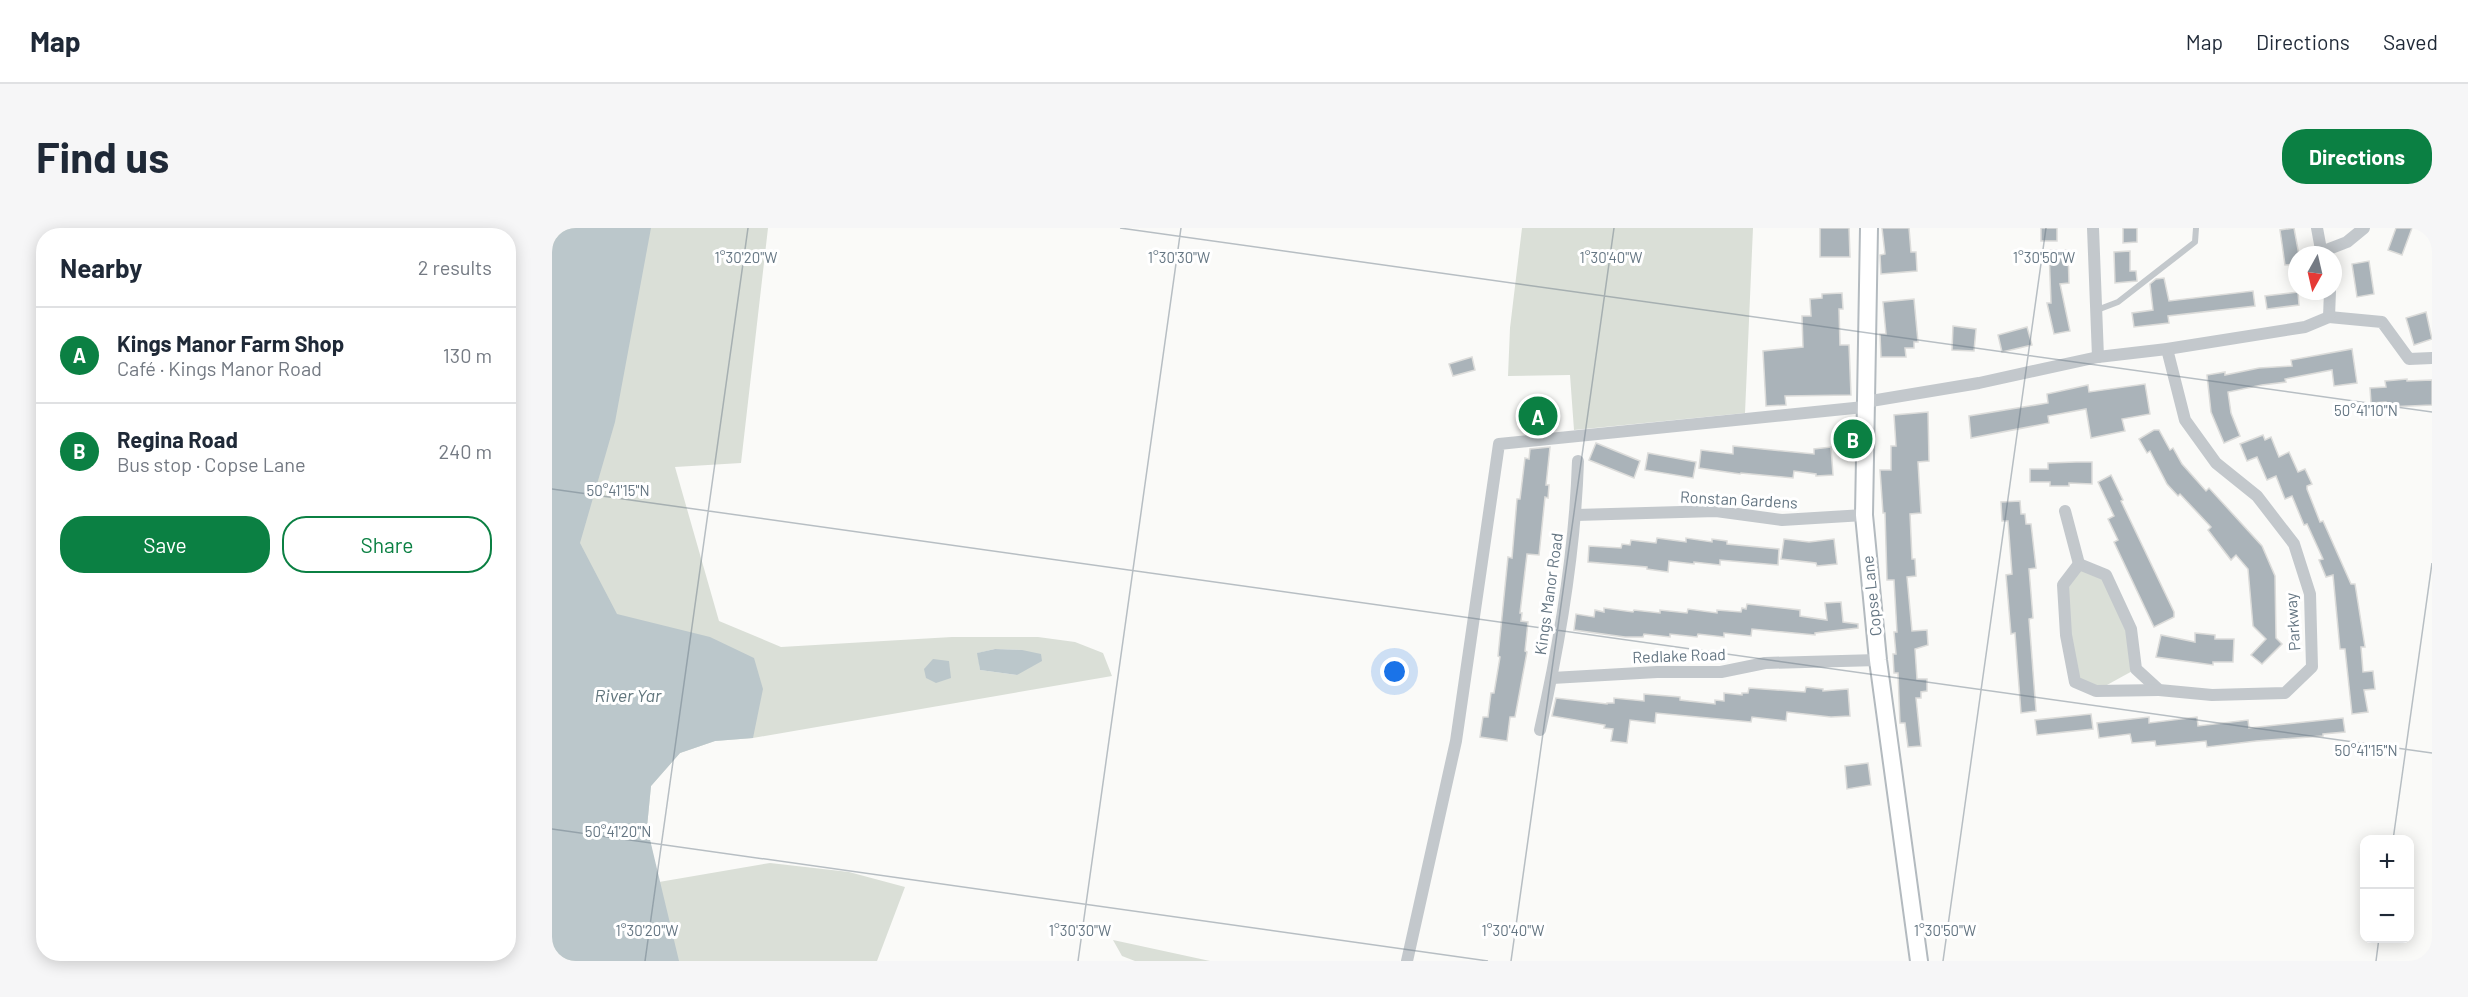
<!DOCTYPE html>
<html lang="en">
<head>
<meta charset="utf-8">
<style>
	body { margin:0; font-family:Barlow,sans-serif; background:#f6f6f7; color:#1f2937 }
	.controls { position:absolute; right:18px; bottom:18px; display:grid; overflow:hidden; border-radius:12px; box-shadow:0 3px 15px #0003 }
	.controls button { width:54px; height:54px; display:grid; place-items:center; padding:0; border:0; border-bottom:2px solid #e0e1e3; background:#fff; color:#1f2937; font:30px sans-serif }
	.compass { position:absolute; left:1736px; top:18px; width:54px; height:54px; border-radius:50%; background:#fff; box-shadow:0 3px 15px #0003; rotate:188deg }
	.you { position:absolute; left:843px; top:444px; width:21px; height:21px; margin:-15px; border:4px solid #fff; border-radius:50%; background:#1a73e8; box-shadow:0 0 0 9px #1a73e833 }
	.badge { display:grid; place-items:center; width:39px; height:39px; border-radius:50%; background:#0b8043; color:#fff; font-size:20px; font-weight:700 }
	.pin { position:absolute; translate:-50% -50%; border:3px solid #fff; box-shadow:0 2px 6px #0006 }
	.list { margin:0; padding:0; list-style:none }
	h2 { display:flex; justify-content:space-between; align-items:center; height:78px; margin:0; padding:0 24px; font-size:26px }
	h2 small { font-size:20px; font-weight:400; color:#747a83 }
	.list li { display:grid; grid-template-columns:39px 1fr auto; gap:18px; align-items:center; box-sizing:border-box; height:96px; padding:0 24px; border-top:2px solid #e0e1e3 }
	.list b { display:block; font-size:22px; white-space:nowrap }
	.list p { margin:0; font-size:20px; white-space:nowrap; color:#747a83 }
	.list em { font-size:20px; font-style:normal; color:#747a83 }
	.actions { display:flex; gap:12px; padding:18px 24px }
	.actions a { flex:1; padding:14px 0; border:2px solid #0b8043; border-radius:24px; text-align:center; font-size:21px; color:#0b8043 }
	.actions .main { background:#0b8043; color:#fff }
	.map { position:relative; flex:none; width:1880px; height:733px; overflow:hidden; border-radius:24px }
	header { display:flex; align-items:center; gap:36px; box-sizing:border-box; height:84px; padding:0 30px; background:#fff; border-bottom:2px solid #e0e1e3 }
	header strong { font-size:28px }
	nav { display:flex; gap:33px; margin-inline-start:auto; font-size:21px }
	.intro { display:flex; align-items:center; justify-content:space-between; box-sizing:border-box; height:144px; padding:0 36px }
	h1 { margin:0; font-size:42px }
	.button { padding:15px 27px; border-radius:24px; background:#0b8043; color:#fff; font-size:21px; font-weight:700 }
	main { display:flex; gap:36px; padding:0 36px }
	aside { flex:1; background:#fff; border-radius:24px; box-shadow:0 3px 15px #0003 }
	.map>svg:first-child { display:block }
</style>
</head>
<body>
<header>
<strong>Map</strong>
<nav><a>Map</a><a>Directions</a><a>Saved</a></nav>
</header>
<div class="intro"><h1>Find us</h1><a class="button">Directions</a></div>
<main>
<aside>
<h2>Nearby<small>2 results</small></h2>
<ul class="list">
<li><span class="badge">A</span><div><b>Kings Manor Farm Shop</b><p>Café · Kings Manor Road</p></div><em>130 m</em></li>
<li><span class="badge">B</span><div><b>Regina Road</b><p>Bus stop · Copse Lane</p></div><em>240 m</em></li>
</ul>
<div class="actions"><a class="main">Save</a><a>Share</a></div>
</aside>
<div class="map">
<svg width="1880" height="733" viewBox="0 0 1880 733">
	<rect width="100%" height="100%" fill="#fafaf8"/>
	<!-- green -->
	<g fill="#dadfd7" fill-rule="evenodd">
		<path d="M0 0H216L189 235 123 239 167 393 229 419 400 409H486L523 414 551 425 560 448 201 510 163 513 128 525 99 558 95 599 107 654 218 635 297 644 353 659 325 733H0L26 464ZM443 421 470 422 465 447 428 442 426 425Z"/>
		<path d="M970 0H1201L1193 185 1022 202 1018 147 956 148 958 100Z"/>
		<path d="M1527 336 1554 347 1579 401 1584 441 1544 463 1523 454 1511 357Z"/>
		<path d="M561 712 658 733H583L570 728Z"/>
	</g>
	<!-- water -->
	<g fill="#bbc7cb">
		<path d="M0 0H99L63 194 28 315 65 386 158 409 202 430 211 461 201 510 163 513 128 525 99 558 95 599 127 733H0Z"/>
		<path d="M443 421 470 422 489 426 490 433 465 447 428 442 425 425Z"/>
		<path d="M381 431 397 433 399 450 384 455 374 450 372 441Z"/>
	</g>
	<!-- building -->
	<g fill="#aab3b9" stroke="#dcdcda" stroke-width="1.5">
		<path d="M1268 0H1297L1298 29H1268Z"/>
		<path d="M1330 0H1357L1359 24H1364L1365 43 1329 46 1328 27 1333 26Z"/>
		<rect x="1489" y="0" width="16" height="13"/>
		<path d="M1571 0H1585V14L1571 15Z"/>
		<path d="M1742 0 1747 27 1745 36 1733 37 1728 2Z"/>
		<path d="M1844 0H1860L1850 27 1836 22Z"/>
		<path d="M1497 22H1516L1517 55 1508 56 1518 103 1502 106 1495 75H1499Z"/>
		<path d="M1578 23V43H1584L1585 53 1563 55 1562 24Z"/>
		<path d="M1817 33 1822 66 1805 69 1800 36Z"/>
		<path d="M1612 50 1617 73 1701 63 1703 78 1616 88 1617 95 1582 99 1580 85 1601 82 1598 56 1604 51Z"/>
		<path d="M1746 64 1747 77 1715 81 1713 68Z"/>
		<path d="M1290 65 1291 81H1287L1288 117H1297L1299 167 1233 168 1234 177 1214 178 1211 123 1251 119 1250 88H1259L1258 71 1270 70V66Z"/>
		<path d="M1362 71 1366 114H1362V120H1353L1354 129H1329L1328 106H1334L1331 74Z"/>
		<path d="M1874 84 1880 111 1862 117 1854 90Z"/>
		<path d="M1401 98 1424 101 1422 123 1400 122Z"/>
		<path d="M1475 99 1480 117 1450 124 1446 107Z"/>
		<path d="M1800 121 1805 155 1782 158 1780 142 1733 151 1734 154 1710 157 1676 164 1679 185 1688 208 1672 215 1659 184 1655 147 1673 144V147L1707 140 1740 138 1739 132Z"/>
		<path d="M920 129 923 142 901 148 897 136Z"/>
		<path d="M1855 151V153L1880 152V177L1835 179 1834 174 1819 175 1818 160 1834 159 1833 153Z"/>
		<path d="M1593 156 1598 186 1570 191 1573 203 1539 210 1534 181 1496 188 1497 195 1419 210 1417 188 1496 175 1495 166 1536 157 1537 164Z"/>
		<path d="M1376 184 1377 233 1366 234 1369 285 1358 286 1360 331H1363L1364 348 1355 349 1360 403 1375 402 1376 417 1363 421 1365 451H1375V463L1369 464V470H1364L1369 518 1356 519 1353 495H1348L1346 445H1342L1341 426H1344L1342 404H1345L1342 352H1335L1333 285H1331L1328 242H1339V218H1344L1342 187Z"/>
		<path d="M1602 202H1607L1618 222 1621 220 1630 236 1654 263 1657 260 1710 318 1723 348 1724 410 1730 416 1710 436 1699 427 1714 411 1701 398 1696 341 1684 327 1679 332 1656 302 1659 299 1628 266 1626 268 1615 256 1598 223 1595 225 1587 211Z"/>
		<path d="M1711 207 1713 212 1719 209 1727 229 1737 224 1746 244 1753 241 1760 256 1755 258V261L1768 294 1771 293 1799 356H1803L1813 419H1809L1811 444 1821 443 1823 461 1812 462 1816 484 1800 486 1793 421H1788L1781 347 1774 349 1767 332 1771 331 1755 296 1752 297 1740 268 1733 271 1724 248 1715 252 1705 229 1695 233 1688 216Z"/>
		<path d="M1044 215 1088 233 1082 250 1037 232Z"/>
		<path d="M1181 218 1262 226V221L1279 219 1281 247 1264 248V246L1242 243 1241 250 1189 245 1188 246 1147 240 1149 222 1181 226Z"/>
		<path d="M998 219 994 257H997L996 270 993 269 987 327 975 326 968 385H970L969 393 976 394 973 423 975 424 963 489H958L955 513 928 509 931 489H936L939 465H942L948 429 946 428 956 329 960 330 965 271H968L973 230 977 231 978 221Z"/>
		<path d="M1096 225 1144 234 1141 250 1093 242Z"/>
		<path d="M1524 234H1540V256L1517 255V258H1498V254H1478V241H1496V235Z"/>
		<path d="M1559 247 1571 272 1569 273 1622 384V389L1602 399 1562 314 1566 312 1556 291 1562 288 1546 254Z"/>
		<path d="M1468 273 1469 286H1473L1474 296H1479L1484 340 1477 341 1481 390 1477 391 1484 483 1469 485 1463 405 1459 406 1454 347 1460 346 1456 293H1450L1449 274Z"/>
		<path d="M1105 310 1134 314V310L1160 314V311L1175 313V316L1227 321 1226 337 1168 332V337L1142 334V336L1117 333 1116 344 1095 341V339L1036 334 1037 318 1069 320 1070 316 1078 317 1079 312 1104 315Z"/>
		<path d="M1232 311 1257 314 1282 311 1285 336 1265 338 1264 335 1229 331Z"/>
		<path d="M1289 374 1291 394 1306 396V400L1263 405V407L1200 401 1199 408 1172 405V409L1146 406 1145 409 1118 406V409L1092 406 1091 409H1073L1022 402 1024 386 1042 389 1043 382 1052 384V380L1081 384 1082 382 1108 385V382L1135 385 1136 381 1165 385V382L1189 384 1190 380 1194 381 1195 376 1248 382V388L1275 392 1273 375Z"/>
		<path d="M1643 405 1663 407V411H1682L1681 434H1661V437L1604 429 1609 407 1643 414Z"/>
		<path d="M1254 459 1271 461V463L1296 461 1298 488 1279 489 1235 484 1234 493 1200 489 1199 494 1104 485 1103 495 1078 492 1075 515 1059 513 1061 501 1052 500 1053 497 1000 488 1004 470 1055 476V475H1062V470L1092 473V466L1128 469V472L1163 476V472L1172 473V465L1190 467V465H1196L1197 460 1253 464Z"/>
		<path d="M1539 486 1541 501 1485 507 1483 492Z"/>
		<path d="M1597 489V495L1645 489 1646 498 1696 492 1697 500 1791 490 1793 504 1771 506V508L1704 513 1655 519 1654 513 1604 518 1603 513 1580 515 1578 506 1547 510 1545 495Z"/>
		<path d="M1316 535 1319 557 1295 561 1293 538Z"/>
	</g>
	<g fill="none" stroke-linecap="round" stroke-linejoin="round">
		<!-- secondary casing -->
		<g stroke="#b3babf" stroke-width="20">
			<path id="secondary" d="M1317 0 1312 287 1326 432 1367 733"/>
		</g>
		<!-- lane -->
		<path stroke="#c3c8cc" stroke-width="6" d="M1545 82 1566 74 1643 14 1644 0"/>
		<!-- street -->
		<g stroke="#c3c8cc" stroke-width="12">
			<path d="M1541 0 1546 129"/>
			<path d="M1765 0 1770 27"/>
			<path d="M1769 24 1795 14 1812 0"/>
			<path d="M1777 89 1830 94 1857 131 1880 130"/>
			<path d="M1777 89 1778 63"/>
			<path d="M1313 174 1427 155 1546 129 1615 121 1753 99 1777 89"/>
			<path d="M1513 283 1527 336"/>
			<path d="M1024 287 1164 283 1230 292 1312 287"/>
			<path d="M1527 336 1554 347 1579 401 1584 441 1607 462 1660 467 1733 465 1760 439 1758 366 1742 316 1705 268 1664 235 1633 192 1615 121"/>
			<path d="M1527 336 1511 357 1514 407 1523 454 1544 463 1607 462"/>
			<path d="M1000 450 1105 444H1169L1213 435 1326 432"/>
			<path d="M988 502C1008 414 1023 324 1026 233"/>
			<path d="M855 733 904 513 947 216 1312 179"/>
		</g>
		<!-- secondary -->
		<use href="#secondary" stroke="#fff" stroke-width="16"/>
	</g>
	<!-- ticks -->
	<path fill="none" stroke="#657683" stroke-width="1.5" stroke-opacity="0.45" d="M568 0 1880 184M0 261 1880 525M0 601 936 733M1841 612 1880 335M93 733 196 0M526 733 629 0M959 733 1062 0M1391 733 1494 0M1824 733 1827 710"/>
	<g text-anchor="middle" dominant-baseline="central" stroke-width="6" stroke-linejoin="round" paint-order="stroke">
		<!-- street labels -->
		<g font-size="16" fill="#657683" stroke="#fff">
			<text transform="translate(1187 271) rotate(3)">Ronstan Gardens</text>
			<text transform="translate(996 366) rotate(-82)">Kings Manor Road</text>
			<text transform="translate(1319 368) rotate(-96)">Copse Lane</text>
			<text transform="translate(1740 394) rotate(-94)">Parkway</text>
			<text transform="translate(1127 427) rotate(-2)">Redlake Road</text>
		</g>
		<!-- water labels -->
		<g font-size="18" font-style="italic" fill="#60757c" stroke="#fff">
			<text x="76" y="467">River Yar</text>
		</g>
	</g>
	<g font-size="15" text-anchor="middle" fill="#657683" stroke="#fff" stroke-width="6" stroke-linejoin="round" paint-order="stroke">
		<text x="194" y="35">1°30'20"W</text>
		<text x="627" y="35">1°30'30"W</text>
		<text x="1059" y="35">1°30'40"W</text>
		<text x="1492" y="35">1°30'50"W</text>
		<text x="1814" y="188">50°41'10"N</text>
		<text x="66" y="268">50°41'15"N</text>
		<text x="1814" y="528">50°41'15"N</text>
		<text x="66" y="609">50°41'20"N</text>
		<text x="95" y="708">1°30'20"W</text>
		<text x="528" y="708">1°30'30"W</text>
		<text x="961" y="708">1°30'40"W</text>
		<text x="1393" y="708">1°30'50"W</text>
	</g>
</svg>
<div class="controls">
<button>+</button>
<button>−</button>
</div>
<svg class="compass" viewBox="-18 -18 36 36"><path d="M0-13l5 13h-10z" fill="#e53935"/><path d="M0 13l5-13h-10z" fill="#747a83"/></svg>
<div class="you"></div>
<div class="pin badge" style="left:986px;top:188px">A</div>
<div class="pin badge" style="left:1301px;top:211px">B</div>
</div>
</main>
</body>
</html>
